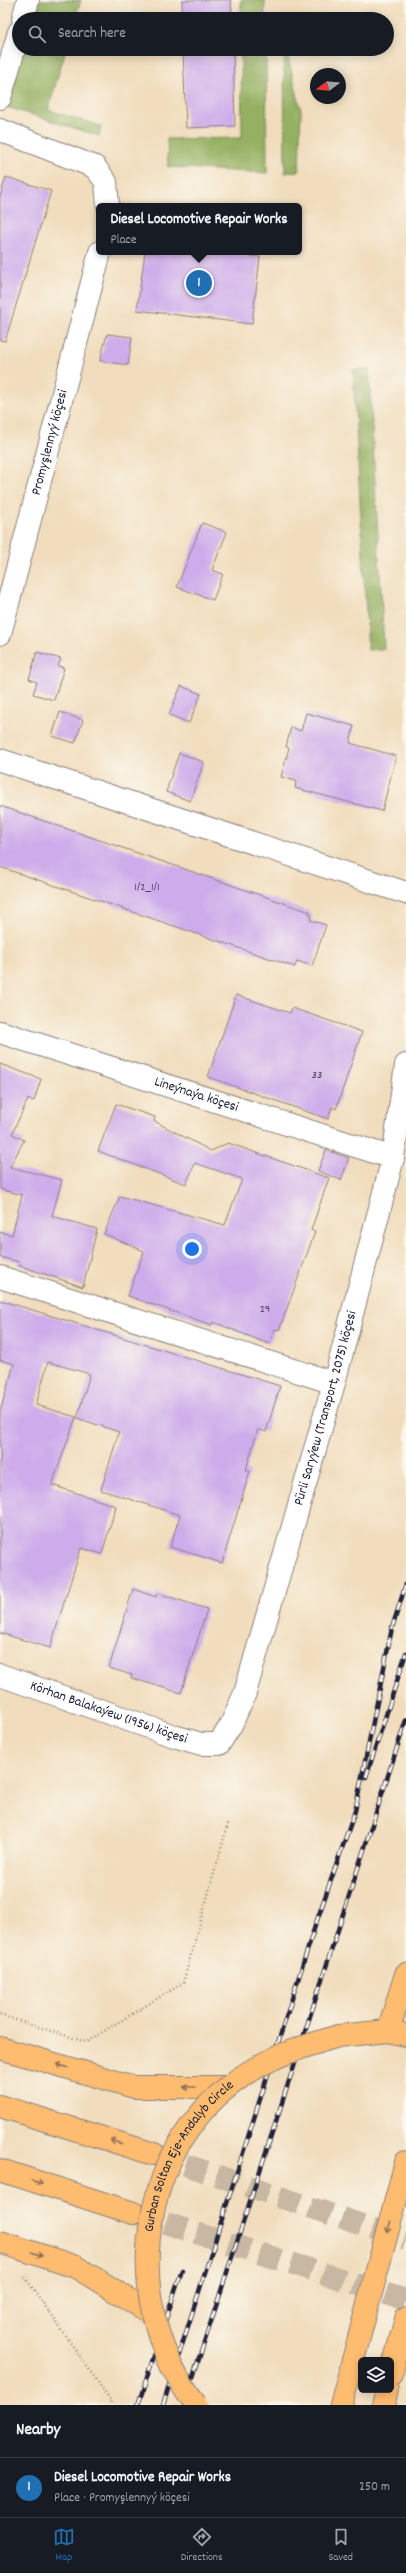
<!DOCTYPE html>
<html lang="en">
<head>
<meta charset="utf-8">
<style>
	body { margin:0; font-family:Dekko,sans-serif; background:#242831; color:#f1f3f6 }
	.controls { position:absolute; right:12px; bottom:12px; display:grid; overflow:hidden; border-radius:6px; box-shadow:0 2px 10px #0003 }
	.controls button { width:36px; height:36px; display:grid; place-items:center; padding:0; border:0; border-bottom:1px solid #363941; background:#171b24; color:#f1f3f6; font:20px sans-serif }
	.compass { position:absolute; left:310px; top:68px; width:36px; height:36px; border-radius:50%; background:#171b24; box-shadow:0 2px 10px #0003; rotate:254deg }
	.you { position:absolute; left:192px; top:1249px; width:14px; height:14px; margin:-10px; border:3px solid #fff; border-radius:50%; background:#1a73e8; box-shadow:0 0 0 6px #1a73e833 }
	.badge { display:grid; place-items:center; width:26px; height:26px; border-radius:50%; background:#1f6fb2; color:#fff; font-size:13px; font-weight:700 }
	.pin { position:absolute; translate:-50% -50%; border:2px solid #fff; box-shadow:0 1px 4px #0006 }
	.popup { position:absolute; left:96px; top:203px; width:206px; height:52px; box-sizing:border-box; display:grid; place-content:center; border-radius:6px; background:#171b24; filter:drop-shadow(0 1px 3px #0005); font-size:13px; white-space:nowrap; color:#9ea1a6 }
	.popup b { font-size:15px; color:#f1f3f6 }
	.popup::after { content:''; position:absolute; left:50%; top:100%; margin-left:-8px; border:8px solid transparent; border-top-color:#171b24 }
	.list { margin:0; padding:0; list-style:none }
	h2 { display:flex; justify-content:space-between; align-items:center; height:52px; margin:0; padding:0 16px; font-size:17px }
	h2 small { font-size:13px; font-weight:400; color:#9ea1a6 }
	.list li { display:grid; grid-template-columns:26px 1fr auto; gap:12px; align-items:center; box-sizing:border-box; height:60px; padding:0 16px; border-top:1px solid #363941 }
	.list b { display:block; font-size:15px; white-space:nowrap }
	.list p { margin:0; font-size:13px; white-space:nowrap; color:#9ea1a6 }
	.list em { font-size:13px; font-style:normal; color:#9ea1a6 }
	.icon { flex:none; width:22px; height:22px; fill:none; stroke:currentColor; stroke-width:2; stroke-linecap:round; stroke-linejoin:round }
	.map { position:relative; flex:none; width:406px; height:2405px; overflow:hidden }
	.search { position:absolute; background:#171b24; box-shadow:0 2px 10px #0003; left:12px; right:12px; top:12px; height:44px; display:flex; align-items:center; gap:10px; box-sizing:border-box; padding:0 14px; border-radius:22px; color:#9ea1a6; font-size:15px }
	.sheet { height:112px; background:#171b24 }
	nav { display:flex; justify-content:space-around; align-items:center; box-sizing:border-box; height:56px; border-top:1px solid #363941; background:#171b24; font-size:11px; color:#9ea1a6 }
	nav a { display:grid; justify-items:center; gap:2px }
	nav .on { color:#1f6fb2 }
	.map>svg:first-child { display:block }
</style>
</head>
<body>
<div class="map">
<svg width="406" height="2405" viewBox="0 0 406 2405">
	<rect width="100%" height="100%" fill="#fbf7ec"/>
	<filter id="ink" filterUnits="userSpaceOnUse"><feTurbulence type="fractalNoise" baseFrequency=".025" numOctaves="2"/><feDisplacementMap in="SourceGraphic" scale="8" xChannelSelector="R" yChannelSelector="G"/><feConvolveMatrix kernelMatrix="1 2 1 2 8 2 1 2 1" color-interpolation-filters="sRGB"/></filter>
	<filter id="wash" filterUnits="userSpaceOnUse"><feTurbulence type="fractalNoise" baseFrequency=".012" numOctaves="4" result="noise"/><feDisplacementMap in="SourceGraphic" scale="16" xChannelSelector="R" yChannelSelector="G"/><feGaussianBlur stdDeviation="0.9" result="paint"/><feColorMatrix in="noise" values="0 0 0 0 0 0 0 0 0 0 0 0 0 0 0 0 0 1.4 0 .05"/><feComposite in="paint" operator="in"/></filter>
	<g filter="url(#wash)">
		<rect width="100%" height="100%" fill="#f1ddbd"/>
		<!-- forest -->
		<g fill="#95b062" stroke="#5c694e">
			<path d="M39 0H81L75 19H33Z"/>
			<rect x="241" y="0" width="24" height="14"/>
			<path d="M24 49H66L48 110 101 126 99 136 7 107Z"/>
			<path d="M241 49H266L267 173 168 167 167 139 242 138Z"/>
			<path d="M284 49H286L301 110 299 171 285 173Z"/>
			<path d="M369 369 384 649 368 650 353 370Z"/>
		</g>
		<g id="blocks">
			<!-- building -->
			<g fill="#ceaceb">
				<path d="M182 0H231L232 19H182Z"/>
				<path d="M183 49H233L235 126 186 128Z"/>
				<path d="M6 177 51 191 5 341 0 340V197Z"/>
				<path d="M145 252H222L260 257 252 324 137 310Z"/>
				<path d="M107 334 132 337 128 365 100 361Z"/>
				<path d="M202 523 227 532 212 570 223 574 213 600 177 587Z"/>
				<path d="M37 652 61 659 58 666 64 668 54 700 33 694 37 682 29 679Z"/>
				<path d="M181 686 201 694 189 723 169 715Z"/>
				<path d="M60 712 83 720 75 743 52 736Z"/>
				<path d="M306 713 354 726 350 743 396 756 382 811 295 788 296 781 281 777 289 748 286 747 291 727 301 731Z"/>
				<path d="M179 753 204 762 190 801 166 792Z"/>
				<path d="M0 806 310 912 309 914 312 915 310 920 326 925 312 966 297 961 295 967 0 867Z"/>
				<path d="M236 995 290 1013 292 1008 362 1032 336 1109 332 1107 328 1119 208 1077Z"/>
				<path d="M0 1064 41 1079 34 1101 28 1099 12 1134 24 1140 10 1167 62 1180 52 1216 97 1229 83 1287 18 1265 19 1262 0 1257V1232L12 1235 22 1195 0 1189Z"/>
				<path d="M116 1104 155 1117 154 1121 211 1151 228 1143 329 1178 311 1230 315 1232 289 1303 279 1330 275 1329 269 1344 213 1322 212 1325 128 1296 144 1251 104 1234 120 1196 225 1225 242 1179 195 1163 186 1184 98 1151Z"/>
				<path d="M326 1150 349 1158 341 1180 318 1171Z"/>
				<path d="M0 1300 280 1386 266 1432 258 1429 246 1470 250 1471 222 1563 170 1547 180 1515 101 1490 119 1432 77 1418 90 1374 48 1362 36 1405 76 1417 52 1485 116 1506 102 1554 81 1548 50 1648 0 1633V1412L14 1364 0 1360Z"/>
				<path d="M133 1589 156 1597 157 1593 207 1609 181 1693 131 1678 132 1675 109 1668Z"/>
			</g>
		</g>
	</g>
	<g filter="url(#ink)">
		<use href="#blocks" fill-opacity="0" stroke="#8a807c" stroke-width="1"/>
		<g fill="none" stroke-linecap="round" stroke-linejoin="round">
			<!-- major-tunnel -->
			<g stroke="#c8b8a3" stroke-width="22" stroke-dasharray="22 11" stroke-linecap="butt">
				<path d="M154 2154 406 2240"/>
				<path d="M134 2213 406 2300"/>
			</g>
			<!-- minor casing -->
			<g stroke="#8a807c" stroke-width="24">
				<g id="minor">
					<path d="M23 19 28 0"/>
					<path d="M0 98 19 32"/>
					<path d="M0 130 95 167 106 182 108 206"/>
					<path id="s1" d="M0 634 100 252"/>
					<path d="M0 760 406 893"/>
					<path id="s2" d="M0 1032 393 1158"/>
					<path d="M0 1277 334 1383"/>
					<path id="s3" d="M0 1675 174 1736 201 1744H219L231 1725 245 1693 334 1383 393 1158 406 1065"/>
				</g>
			</g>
			<!-- major casing -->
			<g stroke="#8a807c" stroke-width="24">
				<g id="major">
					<path d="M0 2106 154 2154"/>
					<path d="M0 2170 133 2213"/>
				</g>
			</g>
			<!-- highway casing -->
			<g stroke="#8a807c" stroke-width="24">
				<g id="highway">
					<path d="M388 2031 406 1974"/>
					<path d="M338 2036 388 2031 406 2035"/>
					<path d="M0 2048 134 2087H228"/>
					<path d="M0 2242 76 2267 151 2313"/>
					<path d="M391 2374 406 2319"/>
					<path d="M341 2405 406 2162"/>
					<path d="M383 2405 387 2390"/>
				</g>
			</g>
			<!-- path -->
			<g stroke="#8a807c" stroke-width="2.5" stroke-dasharray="1 3" stroke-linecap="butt">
				<path d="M0 2015 86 2042 183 1983 228 1824"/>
				<path d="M25 2277 111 2401 110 2405"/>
			</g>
			<!-- minor -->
			<use href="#minor" stroke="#fff" stroke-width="22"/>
			<!-- major -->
			<use href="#major" stroke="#fdbc70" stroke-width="22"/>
			<!-- highway -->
			<use href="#highway" stroke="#fdbc70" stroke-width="22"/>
			<!-- rail casing -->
			<g stroke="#22223b" stroke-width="4.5">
				<g id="rail">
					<path d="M366 1777 406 1653"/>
					<path d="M138 2405 182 2270"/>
					<path d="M163 2405 315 1926 355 1811 392 1628 406 1584"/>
					<path d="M184 2405 406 1720"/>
				</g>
			</g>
			<!-- rail -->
			<use href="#rail" stroke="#fbf7ec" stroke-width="3" stroke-dasharray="9" stroke-linecap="butt"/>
			<!-- highway-bridge casing -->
			<g stroke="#8a807c" stroke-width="24" stroke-linecap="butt">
				<g id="highway-bridge">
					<path id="s4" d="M196 2405C122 2311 133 2163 229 2086 265 2058 295 2049 338 2036"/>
				</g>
			</g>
			<!-- highway-bridge -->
			<use href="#highway-bridge" stroke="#fdbc70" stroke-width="22"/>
		</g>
		<!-- one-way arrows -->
		<defs><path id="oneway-shaft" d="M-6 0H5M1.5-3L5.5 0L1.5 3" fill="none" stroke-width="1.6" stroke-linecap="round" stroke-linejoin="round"/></defs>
		<g stroke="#906f56">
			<use href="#oneway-shaft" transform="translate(62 2066) rotate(-164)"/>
			<use href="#oneway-shaft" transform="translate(189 2087) rotate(180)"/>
			<use href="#oneway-shaft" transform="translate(116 2142) rotate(-163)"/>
			<use href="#oneway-shaft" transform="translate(37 2182) rotate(18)"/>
			<use href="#oneway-shaft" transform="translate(389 2227) rotate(105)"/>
			<use href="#oneway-shaft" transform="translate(37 2254) rotate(19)"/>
		</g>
	</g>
	<g text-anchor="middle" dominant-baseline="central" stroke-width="3" stroke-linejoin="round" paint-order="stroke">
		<!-- number labels -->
		<g font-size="12" fill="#4d4467">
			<text x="147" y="887">1/2_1/1</text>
			<text x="317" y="1075">33</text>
			<text x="265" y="1309">29</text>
		</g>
		<!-- street labels -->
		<g font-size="14" fill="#22223b" stroke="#fbf7ec">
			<text stroke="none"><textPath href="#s1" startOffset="198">Promyşlennyý köçesi</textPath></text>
			<text stroke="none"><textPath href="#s2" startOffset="206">Lineýnaýa köçesi</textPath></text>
			<text stroke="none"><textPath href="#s3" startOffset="584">Pürli Saryýew (Transport, 2075) köçesi</textPath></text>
			<text stroke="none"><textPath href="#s3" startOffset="115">Körhan Balakaýew (1956) köçesi</textPath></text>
			<text stroke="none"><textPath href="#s4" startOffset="271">Gurban Soltan Eje-Andalyb Circle</textPath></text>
		</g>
	</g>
</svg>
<div class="controls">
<button><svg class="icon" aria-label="layers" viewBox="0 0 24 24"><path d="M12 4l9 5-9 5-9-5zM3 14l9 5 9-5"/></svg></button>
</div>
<svg class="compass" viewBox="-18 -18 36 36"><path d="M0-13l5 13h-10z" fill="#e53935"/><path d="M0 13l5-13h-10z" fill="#9ea1a6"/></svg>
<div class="you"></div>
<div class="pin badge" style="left:199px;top:283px">1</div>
<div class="popup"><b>Diesel Locomotive Repair Works</b>Place</div>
<div class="search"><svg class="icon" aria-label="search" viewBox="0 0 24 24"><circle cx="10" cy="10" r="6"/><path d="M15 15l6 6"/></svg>Search here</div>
</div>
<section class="sheet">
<h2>Nearby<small></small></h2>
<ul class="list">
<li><span class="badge">1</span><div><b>Diesel Locomotive Repair Works</b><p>Place · Promyşlennyý köçesi</p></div><em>250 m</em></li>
</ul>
</section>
<nav>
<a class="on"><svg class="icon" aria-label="map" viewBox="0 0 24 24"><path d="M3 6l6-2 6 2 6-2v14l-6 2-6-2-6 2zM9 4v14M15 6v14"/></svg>Map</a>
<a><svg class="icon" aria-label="directions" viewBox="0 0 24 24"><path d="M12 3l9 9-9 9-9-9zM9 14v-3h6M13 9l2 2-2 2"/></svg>Directions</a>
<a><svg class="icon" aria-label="saved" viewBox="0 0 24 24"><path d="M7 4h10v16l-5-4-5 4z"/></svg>Saved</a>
</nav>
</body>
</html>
